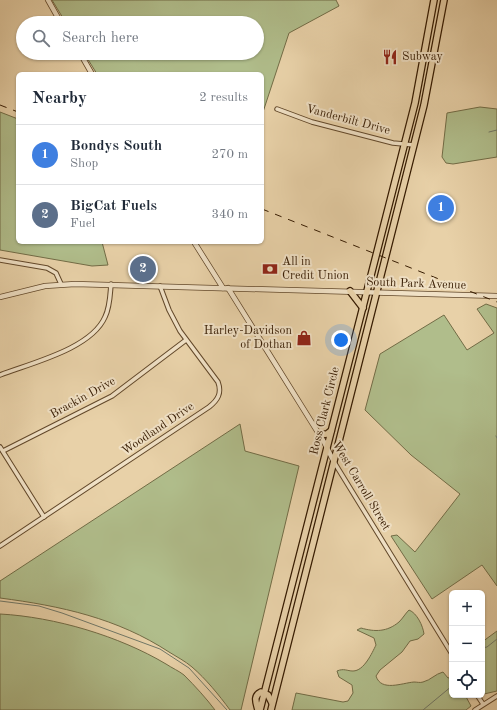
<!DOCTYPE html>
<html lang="en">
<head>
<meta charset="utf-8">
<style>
	body { margin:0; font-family:"Old Standard TT",serif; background:#f2f2f3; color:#1f2937 }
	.controls { position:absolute; right:12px; bottom:12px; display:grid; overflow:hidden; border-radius:6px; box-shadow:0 1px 3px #0004 }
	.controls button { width:36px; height:36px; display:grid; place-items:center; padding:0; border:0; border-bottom:1px solid #e0e1e3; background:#fff; color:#1f2937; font:20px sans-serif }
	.you { position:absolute; left:341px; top:340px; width:14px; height:14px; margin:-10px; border:3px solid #fff; border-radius:50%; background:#1a73e8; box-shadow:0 0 0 6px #1a73e833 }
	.badge { display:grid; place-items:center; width:26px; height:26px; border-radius:50%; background:#0b8043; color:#fff; font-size:13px; font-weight:700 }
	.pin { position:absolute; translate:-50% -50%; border:2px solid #fff; box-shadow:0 1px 4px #0006 }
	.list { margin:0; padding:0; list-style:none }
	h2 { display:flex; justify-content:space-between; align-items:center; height:52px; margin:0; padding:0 16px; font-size:17px }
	h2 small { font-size:13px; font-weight:400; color:#747a83 }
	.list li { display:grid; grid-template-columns:26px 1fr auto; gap:12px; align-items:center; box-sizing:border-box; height:60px; padding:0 16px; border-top:1px solid #e0e1e3 }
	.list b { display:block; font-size:15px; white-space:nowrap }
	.list p { margin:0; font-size:13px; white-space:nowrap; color:#747a83 }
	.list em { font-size:13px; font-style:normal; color:#747a83 }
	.icon { flex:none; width:22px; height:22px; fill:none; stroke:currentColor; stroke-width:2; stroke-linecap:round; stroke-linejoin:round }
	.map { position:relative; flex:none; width:497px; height:710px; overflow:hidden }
	.search { position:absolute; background:#fff; box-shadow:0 1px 3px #0004; left:16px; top:16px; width:248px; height:44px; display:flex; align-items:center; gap:10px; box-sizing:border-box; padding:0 14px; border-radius:22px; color:#747a83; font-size:15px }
	.panel { position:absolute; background:#fff; box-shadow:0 1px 3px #0004; left:16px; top:72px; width:248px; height:172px; border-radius:6px }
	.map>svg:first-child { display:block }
</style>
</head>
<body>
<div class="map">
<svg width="497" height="710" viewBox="0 0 497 710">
	<rect width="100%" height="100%" fill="#e8d1a8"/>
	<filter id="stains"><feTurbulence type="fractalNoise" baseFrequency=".005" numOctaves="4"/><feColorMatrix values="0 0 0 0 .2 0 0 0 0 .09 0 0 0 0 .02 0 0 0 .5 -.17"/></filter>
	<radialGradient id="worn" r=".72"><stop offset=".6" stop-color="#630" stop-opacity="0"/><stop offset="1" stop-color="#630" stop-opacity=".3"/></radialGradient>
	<!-- green -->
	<g fill="#b0bd8b" stroke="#726c46">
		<path d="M52 0H336L339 6 289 33 262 115V74H97L84 53H257V23H66Z"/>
		<path d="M480 107 497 109V157L453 164 446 163 442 157 447 113Z"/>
		<path d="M0 112 18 119V242H102L108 265 92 266 0 250Z"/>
		<path d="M486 304 497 308V586L482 565 432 599 391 536 397 535 415 552 460 494 411 455 365 410 380 354 444 315 467 350 494 333 477 309Z"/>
		<path d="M240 424 245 451 299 466 241 710H230C219 695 206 679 192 667 185 661 177 657 169 652 117 618 61 606 0 598V581Z"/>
		<path d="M409 610C417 613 423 626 424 634L418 639 410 641 402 652 380 670 376 676C381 692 402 683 414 682 417 682 420 683 423 682 431 680 435 674 443 672L448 678 452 677V695H465L471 706 466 710H292L296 693 343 702 348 701 353 693 352 685 339 677 337 671C344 668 347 671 353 671 364 671 372 653 376 645L374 638 357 630 361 628C375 632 387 632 399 622 403 618 405 614 409 610Z"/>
		<path d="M0 614C55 617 119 636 166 664 172 668 179 671 184 675 195 686 206 698 215 710H0Z"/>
		<path d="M497 631V691L484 694 482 692V642Z"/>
	</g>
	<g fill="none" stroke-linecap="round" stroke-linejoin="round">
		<!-- stream -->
		<g stroke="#707868" stroke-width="1">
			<path d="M489 132 497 130"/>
			<path d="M496 436 497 438"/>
			<path d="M0 601 39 606 62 613 160 649 189 668 227 710"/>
			<path d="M482 648 487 647 497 639"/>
			<path d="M423 710 452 686"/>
		</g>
		<!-- minor casing -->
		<g stroke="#62482a" stroke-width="5.5">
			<g id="minor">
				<path d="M277 109 312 122 393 143 414 145"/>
				<path d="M0 260 47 268 56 273 61 284"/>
				<path d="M0 375C31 363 91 349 105 317 110 307 110 296 111 284"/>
				<path d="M0 447 44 517"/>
				<path d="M3 451 112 396 186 340"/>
				<path d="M334 462 452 654"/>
				<path d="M0 546 209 407C218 400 222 393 218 382L180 331 169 310 160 286"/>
				<path d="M477 695 483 704"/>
				<path d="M475 710 497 696"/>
			</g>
		</g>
		<!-- tertiary casing -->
		<g stroke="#62482a" stroke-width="6">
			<g id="tertiary">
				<path d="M48 0 61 23"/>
				<path d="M80 53 92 74"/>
				<path d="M194 242 223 288"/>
				<path d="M228 288 324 442 334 462"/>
				<path d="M0 297 45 286 75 284 497 296"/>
			</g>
		</g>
		<!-- trunk casing -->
		<g stroke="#351a00" stroke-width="8">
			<g id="trunk">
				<path d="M350 291 363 308"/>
				<path d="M319 435 327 434 331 431"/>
				<path d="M258 710C256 702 253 696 261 692L268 695 272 703"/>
				<path d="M260 710 415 103 434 0"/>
				<path d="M271 710 424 105 444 0"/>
			</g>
		</g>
		<!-- minor -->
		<use href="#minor" stroke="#f0e1c6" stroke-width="3.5"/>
		<!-- tertiary -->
		<use href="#tertiary" stroke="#f0e1c6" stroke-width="4.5"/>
		<!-- trunk -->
		<use href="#trunk" stroke="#e8d1a8" stroke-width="5.5"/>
		<!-- rail -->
		<g stroke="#351a00" stroke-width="1" stroke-dasharray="7 7" stroke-linecap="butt">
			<path d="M0 105 18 112"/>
			<path d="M262 209 497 302"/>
		</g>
	</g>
	<!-- icons -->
	<defs>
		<g id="restaurant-bare" transform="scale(1.2)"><path d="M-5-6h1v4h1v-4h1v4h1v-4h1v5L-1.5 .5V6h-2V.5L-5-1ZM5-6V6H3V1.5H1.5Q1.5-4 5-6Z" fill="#8f2418" stroke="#f0e1c6" stroke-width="2.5" paint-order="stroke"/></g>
		<g id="bank-bare" transform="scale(1.2)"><path d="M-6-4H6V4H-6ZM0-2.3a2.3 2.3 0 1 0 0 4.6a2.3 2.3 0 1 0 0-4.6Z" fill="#8f2418" stroke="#f0e1c6" stroke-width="2.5" paint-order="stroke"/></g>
		<g id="shop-bare" transform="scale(1.2)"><path d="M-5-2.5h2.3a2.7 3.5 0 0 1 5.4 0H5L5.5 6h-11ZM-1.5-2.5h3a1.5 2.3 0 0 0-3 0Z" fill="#8f2418" stroke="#f0e1c6" stroke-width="2.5" paint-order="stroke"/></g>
	</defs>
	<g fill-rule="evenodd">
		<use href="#restaurant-bare" x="390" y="57"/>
		<use href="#bank-bare" x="270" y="269"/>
		<use href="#shop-bare" x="304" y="338"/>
	</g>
	<g text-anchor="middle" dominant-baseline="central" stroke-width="4" stroke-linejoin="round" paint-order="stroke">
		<!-- poi labels -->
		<g font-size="12" fill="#351a00" stroke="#f0e1c6" text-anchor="start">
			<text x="402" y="57">Subway</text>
			<text x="282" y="262">All in<tspan x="282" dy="14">Credit Union</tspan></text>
			<text x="292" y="331" text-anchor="end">Harley-Davidson<tspan x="292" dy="14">of Dothan</tspan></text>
		</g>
		<!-- street labels -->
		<g font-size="12" fill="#351a00" stroke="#f0e1c6">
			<text transform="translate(348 120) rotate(15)">Vanderbilt Drive</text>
			<text transform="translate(416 284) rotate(2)">South Park Avenue</text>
			<text transform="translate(83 398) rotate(-29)">Brackin Drive</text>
			<text transform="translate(325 411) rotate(-76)">Ross Clark Circle</text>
			<text transform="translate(158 429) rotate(-34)">Woodland Drive</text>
			<text transform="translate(361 486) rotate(59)">West Carroll Street</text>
		</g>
	</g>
	<rect width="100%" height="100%" filter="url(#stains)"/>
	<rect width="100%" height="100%" fill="url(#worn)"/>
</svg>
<div class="controls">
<button>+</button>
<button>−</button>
<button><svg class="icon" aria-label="locate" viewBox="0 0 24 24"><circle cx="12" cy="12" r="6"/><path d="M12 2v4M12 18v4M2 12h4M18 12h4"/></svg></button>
</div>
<div class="you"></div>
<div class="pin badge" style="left:441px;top:208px;background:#3f7fe0">1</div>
<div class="pin badge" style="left:143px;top:269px;background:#5c6f8a">2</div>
<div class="search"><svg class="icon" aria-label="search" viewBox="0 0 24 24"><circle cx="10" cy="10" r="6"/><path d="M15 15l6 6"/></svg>Search here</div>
<section class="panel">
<h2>Nearby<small>2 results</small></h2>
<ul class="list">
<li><span class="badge" style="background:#3f7fe0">1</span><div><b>Bondys South</b><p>Shop</p></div><em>270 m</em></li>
<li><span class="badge" style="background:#5c6f8a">2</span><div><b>BigCat Fuels</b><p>Fuel</p></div><em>340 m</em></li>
</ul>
</section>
</div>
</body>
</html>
